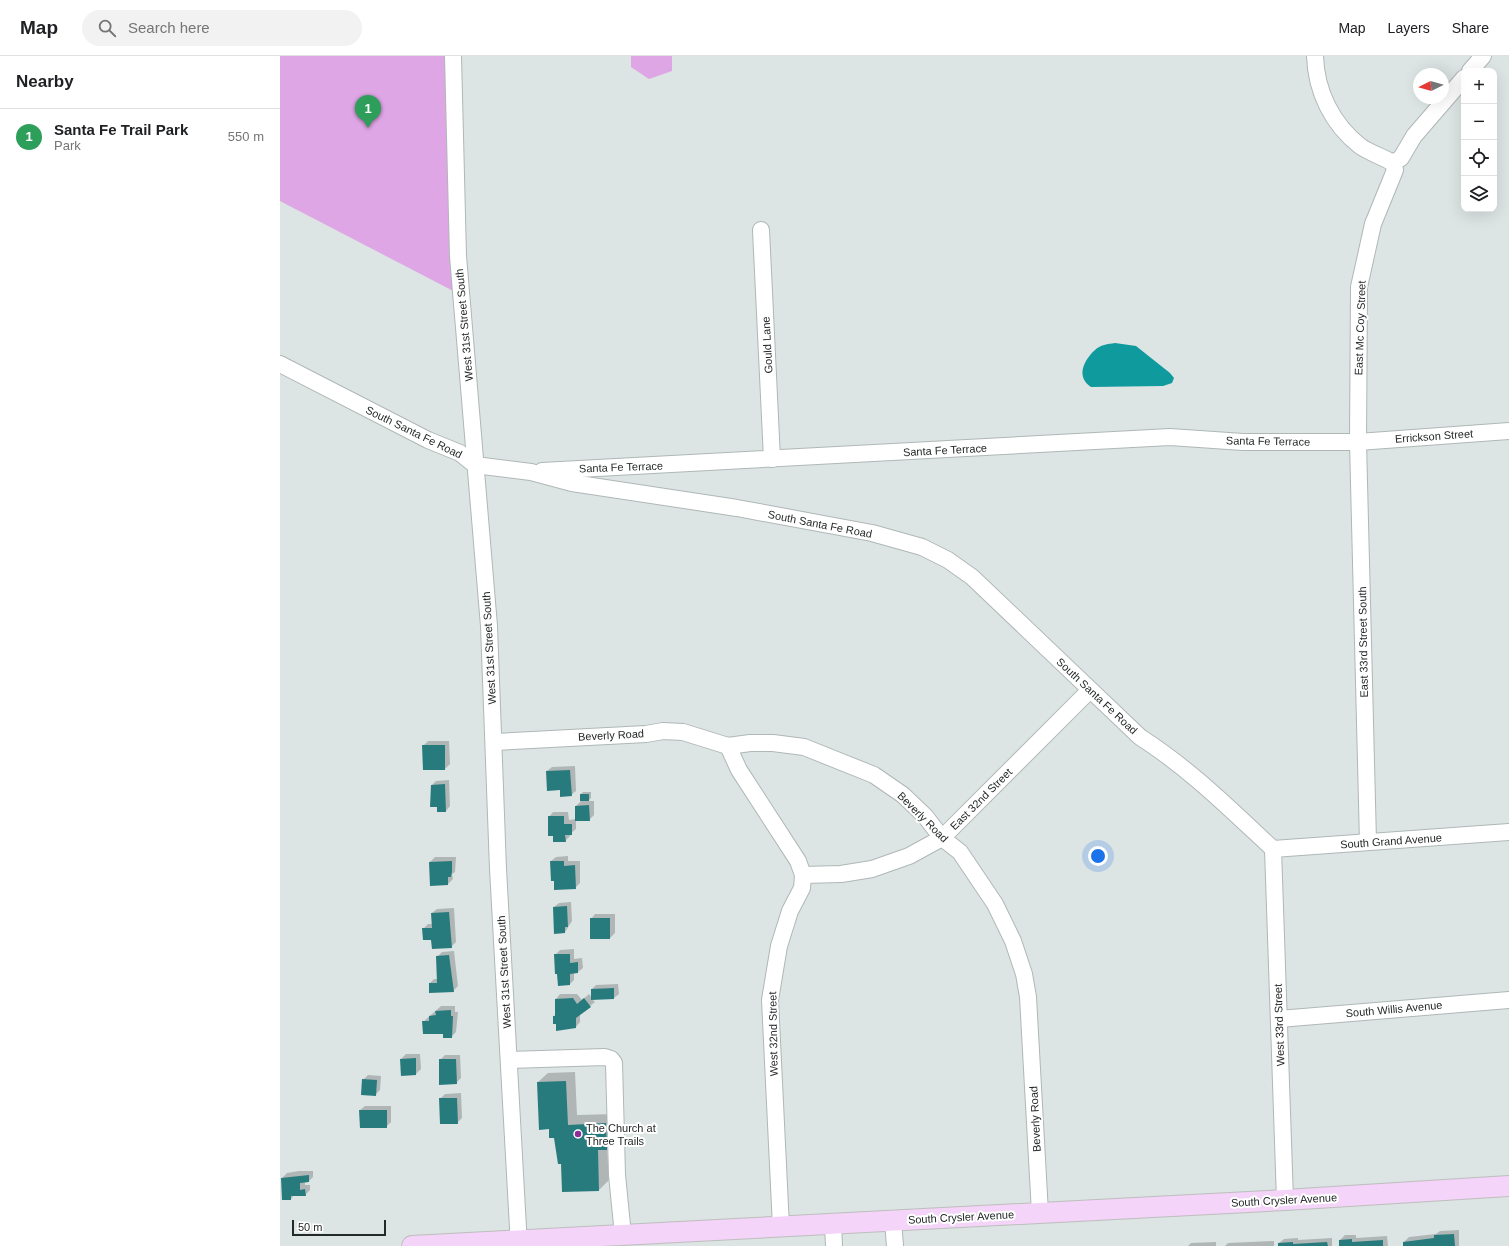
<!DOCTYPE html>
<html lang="en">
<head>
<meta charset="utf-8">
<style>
	body { margin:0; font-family:Helvetica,sans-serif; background:#f2f2f2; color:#202124 }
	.controls { position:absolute; right:12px; top:12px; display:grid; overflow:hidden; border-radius:8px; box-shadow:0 4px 16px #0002 }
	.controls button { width:36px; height:36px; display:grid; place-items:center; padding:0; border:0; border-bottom:1px solid #e0e0e0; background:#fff; color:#202124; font:20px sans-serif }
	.compass { position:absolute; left:1133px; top:12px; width:36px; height:36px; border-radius:50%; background:#fff; box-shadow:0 4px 16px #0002; rotate:265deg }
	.scale { position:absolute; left:12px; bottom:10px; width:94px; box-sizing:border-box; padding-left:4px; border:2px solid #252828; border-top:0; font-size:11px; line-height:14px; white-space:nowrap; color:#252828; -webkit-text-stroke:3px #fff; paint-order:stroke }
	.you { position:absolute; left:818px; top:800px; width:14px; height:14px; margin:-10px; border:3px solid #fff; border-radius:50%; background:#1a73e8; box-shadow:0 0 0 6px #1a73e833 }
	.badge { display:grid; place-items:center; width:26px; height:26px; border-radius:50%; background:#d93025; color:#fff; font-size:13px; font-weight:700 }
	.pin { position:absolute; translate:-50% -33px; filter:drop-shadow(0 1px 2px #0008) }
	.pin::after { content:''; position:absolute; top:21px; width:14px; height:12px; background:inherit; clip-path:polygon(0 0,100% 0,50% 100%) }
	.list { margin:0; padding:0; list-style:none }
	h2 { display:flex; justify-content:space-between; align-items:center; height:52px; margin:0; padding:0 16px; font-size:17px }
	h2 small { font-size:13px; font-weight:400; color:#757577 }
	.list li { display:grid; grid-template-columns:26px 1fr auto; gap:12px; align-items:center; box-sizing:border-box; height:56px; padding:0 16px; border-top:1px solid #e0e0e0 }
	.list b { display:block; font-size:15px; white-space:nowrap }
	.list p { margin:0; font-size:13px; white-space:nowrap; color:#757577 }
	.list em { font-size:13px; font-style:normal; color:#757577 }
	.icon { flex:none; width:22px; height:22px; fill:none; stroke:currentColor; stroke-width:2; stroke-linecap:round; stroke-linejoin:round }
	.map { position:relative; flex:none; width:1229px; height:1190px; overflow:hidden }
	header { display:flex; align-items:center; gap:24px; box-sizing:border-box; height:56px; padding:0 20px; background:#fff; border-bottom:1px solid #e0e0e0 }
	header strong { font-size:19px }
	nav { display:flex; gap:22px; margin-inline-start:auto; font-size:14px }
	.search { width:280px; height:36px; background:#f2f2f2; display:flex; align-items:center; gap:10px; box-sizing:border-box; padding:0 14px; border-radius:22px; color:#757577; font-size:15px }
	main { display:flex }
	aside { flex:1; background:#fff }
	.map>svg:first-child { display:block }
</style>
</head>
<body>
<header>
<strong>Map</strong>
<div class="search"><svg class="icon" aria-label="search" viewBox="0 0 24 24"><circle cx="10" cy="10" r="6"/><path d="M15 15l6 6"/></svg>Search here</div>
<nav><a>Map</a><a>Layers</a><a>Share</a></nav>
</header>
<main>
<aside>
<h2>Nearby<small></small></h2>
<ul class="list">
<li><span class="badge" style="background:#2e9e5b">1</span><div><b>Santa Fe Trail Park</b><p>Park</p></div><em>550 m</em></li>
</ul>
</aside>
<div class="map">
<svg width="1229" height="1190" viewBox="0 0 1229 1190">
	<rect width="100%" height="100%" fill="#dce4e4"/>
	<!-- green -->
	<g fill="#dea6e5">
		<path d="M0 0H173L181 239 0 145Z"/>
		<path d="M351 0H392V15L369 23 351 11Z"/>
	</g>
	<!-- water -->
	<path fill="#0f9a9d" d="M835 287 856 290 890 317 894 322 892 327 883 330 811 331C796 321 803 305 815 294 820 289 828 288 835 287Z"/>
	<!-- shadow -->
	<g fill="#0003">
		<path d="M148 685H169L170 708 165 713H144L143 690Z"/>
		<path d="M295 710 296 735 291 739 281 733 267 715 272 711Z"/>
		<path d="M169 724 170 750 166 755 152 729 156 725Z"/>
		<path d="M303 736H311V742L308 745H314V759L309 764H296V773L290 778V780L285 785 274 779 269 761 273 756H288L289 764 296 763V750L301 745V738Z"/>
		<path d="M288 800V805H300V827L295 832 275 824 271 805 276 801Z"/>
		<path d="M155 801H176L175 816 172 818 173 823 168 828 150 806Z"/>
		<path d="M291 846 292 865 285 876 274 851 279 847Z"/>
		<path d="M174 852 176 886 171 891 152 883 143 873 148 868H152V857L157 853Z"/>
		<path d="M315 858H335V877L330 882H311V863Z"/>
		<path d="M294 893V903L302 902 303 912 298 916H294V924L290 928 275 899 280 894Z"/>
		<path d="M174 895 178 930 173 935 150 927 154 923H158L157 901 162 896Z"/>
		<path d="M338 928 339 938 334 942 312 943 315 946 300 958V966L296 971 277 974 274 960 276 958V943L280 938H297L302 944 309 938 312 942V933L316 929Z"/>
		<path d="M161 950H175V956H178L176 976 171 981 143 966Z"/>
		<path d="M126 998H140L141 1013 136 1018 121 1003Z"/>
		<path d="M165 999H180L181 1022 176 1027 160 1004Z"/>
		<path d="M295 1016 297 1059 336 1058 337 1083 327 1092 329 1124 319 1134 282 1107 275 1081 270 1072 258 1026 268 1017Z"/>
		<path d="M88 1019 101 1020 100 1034 95 1039 83 1024Z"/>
		<path d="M181 1037 182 1062 177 1067 160 1043 165 1038Z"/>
		<path d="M85 1050H111V1066L106 1071 80 1054Z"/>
		<path d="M19 1115H33V1121L29 1125 25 1126V1129H30V1134L25 1139H14L11 1143 2 1122 7 1117Z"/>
		<path d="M1179 1174V1190H1124V1186L1129 1181 1156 1178 1160 1175Z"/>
		<path d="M1065 1179H1076V1182L1107 1180 1108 1190H1060V1184Z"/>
		<path d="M1018 1182V1184L1052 1182V1190H999V1187L1004 1183Z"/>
		<path d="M994 1185V1190H945L948 1187Z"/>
		<path d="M936 1186V1190H908L911 1187Z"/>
	</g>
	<!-- building -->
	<g fill="#287b7d">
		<path d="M142 689H165V714H143Z"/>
		<path d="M290 714 292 740 280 741V734L267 735 266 715Z"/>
		<path d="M165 728 166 756H157V751H150L151 729Z"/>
		<rect x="300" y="738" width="9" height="7"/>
		<path d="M309 749 310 765H295V750Z"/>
		<path d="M268 760H284V768H292V779H285L286 786H273V780H268Z"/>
		<path d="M172 805V816L171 821H168V829L150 830 149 806Z"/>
		<path d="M270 805H284V810L295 809 296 833 274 834V825H271Z"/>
		<path d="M287 850 288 871H285V877L274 878 273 851Z"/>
		<path d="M169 856 172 892 152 893 151 884H143L142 872H152L151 857Z"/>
		<rect x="310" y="862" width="20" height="21"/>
		<path d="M274 898H290V907L298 906V917L290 918V929L278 930 277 918H275Z"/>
		<path d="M169 899 174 936 149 937V927H157L156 900Z"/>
		<path d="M334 932V943L311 944V933Z"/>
		<path d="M293 942 297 948 304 942 311 951 296 962V972L276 975V968H273V960H275V943Z"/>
		<path d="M171 954V960H173L172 982H163V978H143L142 965H149V960L156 959 155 955Z"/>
		<path d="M136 1002V1019L121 1020 120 1003Z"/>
		<path d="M159 1003H176L177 1028 159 1029Z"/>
		<path d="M82 1023 97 1024 96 1040 81 1039Z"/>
		<path d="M286 1025 288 1069 326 1067 327 1094H318L319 1135 282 1136 281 1108H278L274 1082H269V1073L259 1074 257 1026Z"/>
		<path d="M159 1042H177L178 1068H160Z"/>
		<path d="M79 1054H107V1072H80Z"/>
		<path d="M29 1119V1126L20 1127V1134L25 1133 26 1140H11V1144H2L1 1122Z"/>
		<path d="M1174 1178 1175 1190H1123V1186L1154 1182V1179Z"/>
		<path d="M1072 1183V1186L1103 1184V1190H1059V1184Z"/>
		<path d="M1013 1186V1188L1047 1186 1048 1190H998V1187Z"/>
	</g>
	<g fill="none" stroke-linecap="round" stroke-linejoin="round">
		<!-- minor casing -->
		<g stroke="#b0b7b7" stroke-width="18">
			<g id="minor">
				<path d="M173 0 178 200 209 570 218 813 239 1190"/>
				<path d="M1035 0C1036 35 1052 68 1080 90 1090 97 1103 101 1113 107"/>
				<path d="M1190 15 1203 0"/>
				<path d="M1113 107 1121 102 1134 80 1184 22"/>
				<path d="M481 174 492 403"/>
				<path d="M0 308 148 384 180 397 195 409 251 416 292 427 457 452 592 477 642 491 668 504 692 521 860 681C910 713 950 753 993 793"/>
				<path d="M262 415 890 381 963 386H1078L1229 375"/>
				<path d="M214 686 366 678 383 675 403 676 448 690 470 687H493L524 691 594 719 623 739 645 760 662 782 680 796 715 848 733 885 744 918 748 941 760 1157"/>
				<path d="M448 690 459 714 518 805 523 819 522 832 510 855 499 890 490 944 501 1171"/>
				<path d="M1088 786 1078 386 1079 231 1093 168 1115 114 1113 107"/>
				<path d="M993 793 1005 1144"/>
				<path d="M993 793 1229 776"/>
				<path d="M523 819 561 818 592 813 629 800 662 782 810 634"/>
				<path d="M999 963 1229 944"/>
				<path d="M229 1004 325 1001 331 1003 334 1007 337 1119 343 1179"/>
				<path d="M613 1165 615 1190"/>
				<path d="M553 1168 554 1190"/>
			</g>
		</g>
		<!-- major casing -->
		<g stroke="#bebebe" stroke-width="22">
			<path id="major" d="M132 1190 1005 1144 1229 1130"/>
		</g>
		<!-- minor -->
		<use href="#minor" stroke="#fff" stroke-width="16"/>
		<!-- major -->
		<use href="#major" stroke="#f4d4f8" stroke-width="20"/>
	</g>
	<!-- markers -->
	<circle fill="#8c2e98" stroke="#fff" stroke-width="1.5" cx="298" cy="1078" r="4"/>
	<g text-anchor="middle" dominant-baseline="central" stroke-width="4" stroke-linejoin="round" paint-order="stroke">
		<!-- street labels -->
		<g font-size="11" fill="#252828" stroke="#fff">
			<text transform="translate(184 269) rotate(-95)">West 31st Street South</text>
			<text transform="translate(1080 272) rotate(-88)">East Mc Coy Street</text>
			<text transform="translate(487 289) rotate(-93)">Gould Lane</text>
			<text transform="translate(134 376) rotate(26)">South Santa Fe Road</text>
			<text transform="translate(1154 380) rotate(-4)">Errickson Street</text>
			<text transform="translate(988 385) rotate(1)">Santa Fe Terrace</text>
			<text transform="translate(665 394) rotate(-3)">Santa Fe Terrace</text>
			<text transform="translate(341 411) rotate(-2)">Santa Fe Terrace</text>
			<text transform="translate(540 468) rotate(11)">South Santa Fe Road</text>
			<text transform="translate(1083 586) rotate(-91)">East 33rd Street South</text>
			<text transform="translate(209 592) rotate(-93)">West 31st Street South</text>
			<text transform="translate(817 640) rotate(43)">South Santa Fe Road</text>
			<text transform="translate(331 679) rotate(-3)">Beverly Road</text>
			<text transform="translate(701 743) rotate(-45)">East 32nd Street</text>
			<text transform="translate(643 761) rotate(45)">Beverly Road</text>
			<text transform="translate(1111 785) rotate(-4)">South Grand Avenue</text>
			<text transform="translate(224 916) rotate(-93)">West 31st Street South</text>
			<text transform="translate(1114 953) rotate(-5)">South Willis Avenue</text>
			<text transform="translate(999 969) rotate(-92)">West 33rd Street</text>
			<text transform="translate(493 978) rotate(-91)">West 32nd Street</text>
			<text transform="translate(755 1063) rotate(-93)">Beverly Road</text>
			<text transform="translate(1004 1144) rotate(-3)">South Crysler Avenue</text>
			<text transform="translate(681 1161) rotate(-3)">South Crysler Avenue</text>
		</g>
		<!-- poi labels -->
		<g font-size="11" fill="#252828" stroke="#fff" text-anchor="start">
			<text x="306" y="1072">The Church at<tspan x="306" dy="13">Three Trails</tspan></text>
		</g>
	</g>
</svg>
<div class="controls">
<button>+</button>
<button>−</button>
<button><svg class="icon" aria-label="locate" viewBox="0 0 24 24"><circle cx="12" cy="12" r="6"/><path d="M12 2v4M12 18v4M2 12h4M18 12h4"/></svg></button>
<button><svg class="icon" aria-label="layers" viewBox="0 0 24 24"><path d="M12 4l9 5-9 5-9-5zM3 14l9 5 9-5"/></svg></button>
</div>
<svg class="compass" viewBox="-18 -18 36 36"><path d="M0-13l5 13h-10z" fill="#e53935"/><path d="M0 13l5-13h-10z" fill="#757577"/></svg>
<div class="scale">50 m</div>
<div class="you"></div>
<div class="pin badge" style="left:88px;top:72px;background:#2e9e5b">1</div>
</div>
</main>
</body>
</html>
